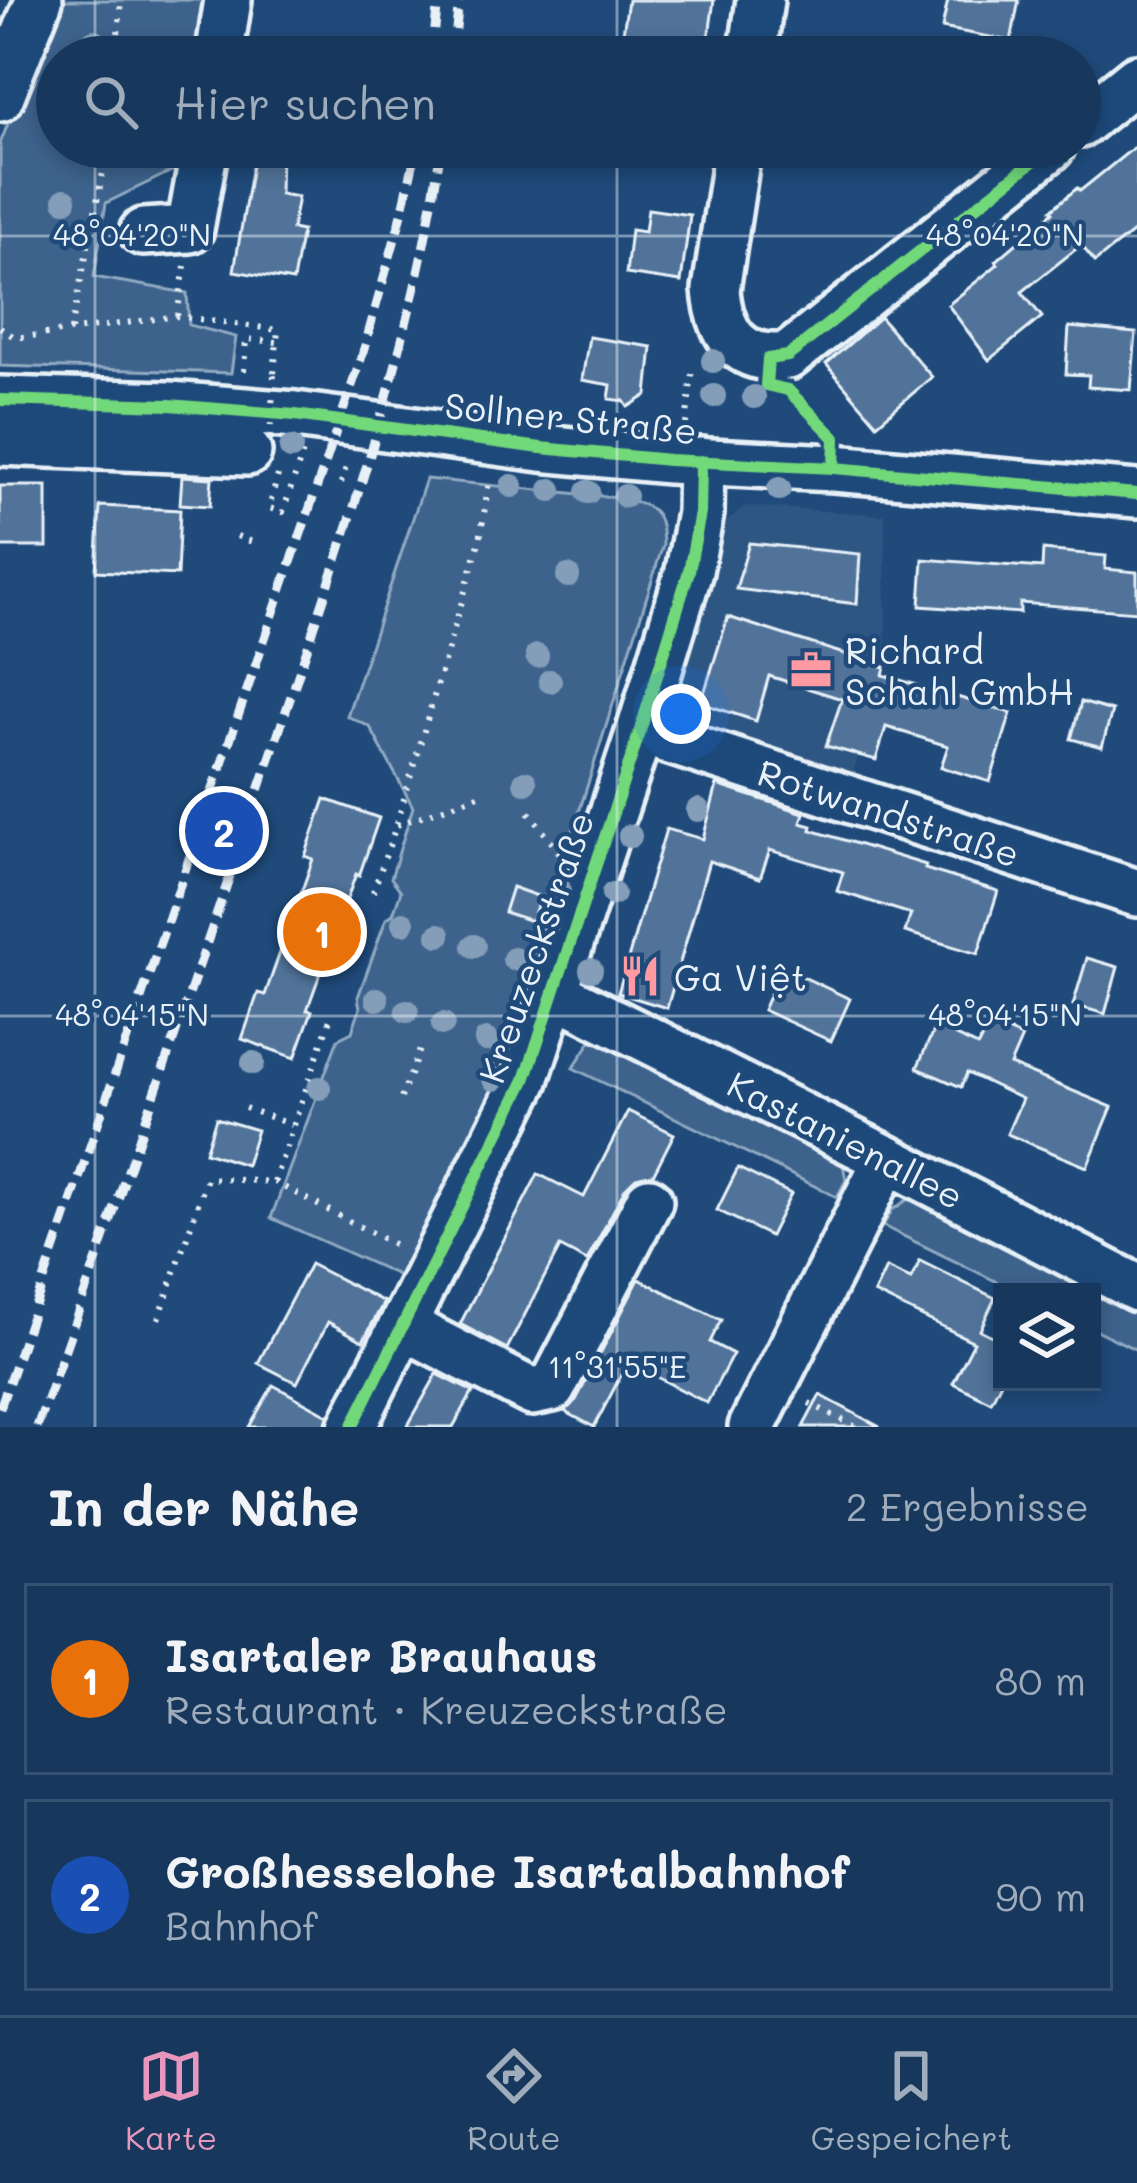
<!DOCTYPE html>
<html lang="de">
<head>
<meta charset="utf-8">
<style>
	body { margin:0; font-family:Mali,sans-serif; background:#244365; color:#f1f3f6 }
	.controls { position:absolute; right:36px; bottom:36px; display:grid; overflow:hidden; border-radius:0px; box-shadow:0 6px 18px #0003 }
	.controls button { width:108px; height:108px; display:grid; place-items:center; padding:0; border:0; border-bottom:3px solid #365272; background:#17385c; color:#f1f3f6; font:60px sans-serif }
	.you { position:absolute; left:681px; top:714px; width:42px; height:42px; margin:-30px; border:9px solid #fff; border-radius:50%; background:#1a73e8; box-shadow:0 0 0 18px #1a73e833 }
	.badge { display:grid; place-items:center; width:78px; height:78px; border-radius:50%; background:#e797bd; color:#fff; font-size:39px; font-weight:700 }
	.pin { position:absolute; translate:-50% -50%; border:6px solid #fff; box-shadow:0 3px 12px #0006 }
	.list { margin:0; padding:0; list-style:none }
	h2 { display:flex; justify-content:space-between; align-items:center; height:156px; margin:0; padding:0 48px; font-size:51px }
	h2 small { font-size:39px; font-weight:400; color:#9eacbb }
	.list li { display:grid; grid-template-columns:78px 1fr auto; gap:36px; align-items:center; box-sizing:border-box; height:192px; margin:0 24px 24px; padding:0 24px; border:3px solid #365272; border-radius:0px }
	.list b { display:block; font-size:45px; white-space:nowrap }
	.list p { margin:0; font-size:39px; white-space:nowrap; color:#9eacbb }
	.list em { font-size:39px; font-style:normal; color:#9eacbb }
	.icon { flex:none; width:66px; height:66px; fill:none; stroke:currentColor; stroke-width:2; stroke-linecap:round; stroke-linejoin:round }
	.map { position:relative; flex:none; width:1137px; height:1427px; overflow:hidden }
	.search { position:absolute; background:#17385c; box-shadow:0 6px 18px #0003; left:36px; right:36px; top:36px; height:132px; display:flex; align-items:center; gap:30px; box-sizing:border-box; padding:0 42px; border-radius:66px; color:#9eacbb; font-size:45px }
	.sheet { height:588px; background:#17385c }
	nav { display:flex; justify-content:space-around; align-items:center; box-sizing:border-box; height:168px; border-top:3px solid #365272; background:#17385c; font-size:33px; color:#9eacbb }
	nav a { display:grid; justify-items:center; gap:6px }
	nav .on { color:#e797bd }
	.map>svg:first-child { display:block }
</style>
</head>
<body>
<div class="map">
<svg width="1137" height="1427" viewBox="0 0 1137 1427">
	<rect width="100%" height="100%" fill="#1f4a7a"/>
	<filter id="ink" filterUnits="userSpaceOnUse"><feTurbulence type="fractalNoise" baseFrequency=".00833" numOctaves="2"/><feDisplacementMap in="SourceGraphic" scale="24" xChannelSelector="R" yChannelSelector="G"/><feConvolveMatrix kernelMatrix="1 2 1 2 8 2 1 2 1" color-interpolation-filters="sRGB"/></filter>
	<g filter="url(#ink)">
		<!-- built -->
		<path fill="#2e5683" d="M745 506 885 515 886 667 851 780 681 723 676 700 725 523Z"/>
		<!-- green -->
		<g fill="#3c628c" stroke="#92aac2" stroke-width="3">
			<path d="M56 0H212L202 57H57V147H187L184 165 106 203 94 277 187 293 189 325 236 337 231 373 0 366V144Z"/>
			<path d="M426 479 622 498C655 507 662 510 663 545L546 917 488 1080 499 1107 411 1281 271 1218 338 1039 352 1032 360 1008 358 997 386 919 393 914 401 891 391 878 413 807 370 727 347 716Z"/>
			<path d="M591 1041H615L841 1153 846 1180 837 1197 573 1068Z"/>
			<path d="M910 1198 1137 1311V1350L1092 1328V1292H1018L883 1226 892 1210Z"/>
		</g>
		<!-- building -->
		<g fill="#517399" stroke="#e8f1f8" stroke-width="3">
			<path d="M628 0H714L706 57H669L671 40 623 33Z"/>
			<path d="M948 0H1019L1011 41 942 28Z"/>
			<path d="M1137 145V229L1095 262 1081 245 1022 292 1042 317 989 360 948 305 998 264 996 261 1053 212 1051 210 1077 188 1080 191Z"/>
			<path d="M255 148H281L280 194 298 197 292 229 302 231 293 281 234 271Z"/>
			<path d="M648 209 690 215 681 282 626 274 631 230 645 232Z"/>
			<path d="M880 317 932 377 877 424 826 364Z"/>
			<path d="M1069 327 1136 333 1131 390 1088 387 1089 375 1066 374Z"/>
			<path d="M589 337 652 347 647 395 628 407 624 401 609 399 611 385 582 380Z"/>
			<path d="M182 476 212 478 210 506 180 504Z"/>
			<rect x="0" y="486" width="47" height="61"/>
			<path d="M100 506 180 510 177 575 96 571Z"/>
			<path d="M749 543 860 554 857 604 736 589Z"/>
			<path d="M1043 550 1106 556 1105 569 1137 572V612L1020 603V613L920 606 923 559 1042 568Z"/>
			<path d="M728 617 885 667 883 675 1011 713 990 782 941 767 948 746 886 727 876 760 826 746 842 699 769 676 756 721 701 703Z"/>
			<path d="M1081 702 1112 711 1102 747 1071 739Z"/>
			<path d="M717 785 804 813 801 823 812 826 811 830 926 865 925 869 998 891 978 954 905 932 911 914 837 891 843 872 770 850 760 878 709 861 667 1008 618 993 666 829 703 839Z"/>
			<path d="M325 799 379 818 359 876 356 874 307 1010 312 1011 295 1058 242 1039 258 993 265 995 313 859 305 856Z"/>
			<path d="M512 887 540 897 532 921 504 912Z"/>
			<path d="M1087 958 1118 967 1105 1014 1073 1005Z"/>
			<path d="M782 967 850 999 831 1041 763 1010Z"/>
			<path d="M989 1023 1022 1037 1010 1065 1112 1107 1087 1167 1007 1134 1022 1099 967 1073 961 1087 917 1068 935 1027 978 1046Z"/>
			<path d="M628 1111 674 1134 653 1175 636 1178 625 1189 587 1261 560 1247 507 1349 460 1324 538 1174 584 1197Z"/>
			<path d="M216 1118 257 1130 246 1165 205 1152Z"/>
			<path d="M738 1168 791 1194 770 1236 717 1210Z"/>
			<path d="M920 1261 995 1298 980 1330 1002 1341V1380L991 1402 953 1383 974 1342 874 1293 886 1268 911 1279Z"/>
			<path d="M310 1264 384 1302 363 1341 328 1322 297 1383 258 1363Z"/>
			<path d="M639 1279 721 1320 710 1342 733 1354 707 1403 628 1362 594 1427 564 1411 576 1400Z"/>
			<path d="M437 1374 473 1392 453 1427H407Z"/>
			<path d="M273 1385 328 1415 325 1427H249Z"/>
			<path d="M820 1395 880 1427H803Z"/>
		</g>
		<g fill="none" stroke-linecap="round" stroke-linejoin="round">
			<!-- minor casing -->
			<g stroke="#e8f1f8" stroke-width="54">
				<g id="minor">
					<path d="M219 57 228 0"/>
					<path d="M752 57 760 0"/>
					<path d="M0 98 39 0"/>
					<path d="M1080 124 1137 78"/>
					<path d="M738 147 716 290C720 335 740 363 788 356L1051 147"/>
					<path d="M143 232 190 229 205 147"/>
					<path d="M0 400 169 405 295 415 541 448 669 460 834 468 1137 494"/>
					<path d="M0 442 248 452"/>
					<path d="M640 731 1137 893"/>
					<path d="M553 992 887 1159 1137 1288"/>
					<path d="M404 1326 532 1392 552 1388 649 1201"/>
					<path d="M352 1427 525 1080 640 731 689 571 700 513 701 461"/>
					<path d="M752 1427 887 1159"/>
				</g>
			</g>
			<!-- path -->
			<g stroke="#e8f1f8" stroke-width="6" stroke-dasharray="3 9" stroke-linecap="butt">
				<path d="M116 57 121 0"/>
				<path d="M177 316 185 266"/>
				<path d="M0 327 14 337H24L177 316 278 330 274 374"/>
				<path d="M71 330 108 147"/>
				<path d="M244 371 246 339 277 342"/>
				<path d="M791 394 824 427"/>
				<path d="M686 424 692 374"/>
				<path d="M278 475 269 508 283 512 303 452"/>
				<path d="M341 483 348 461"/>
				<path d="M237 536 255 543"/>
				<path d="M529 812 561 855"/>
				<path d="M397 825 479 795"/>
				<path d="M373 892 396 826 480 540 489 481"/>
				<path d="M401 1098 421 1047"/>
				<path d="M245 1108 292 1125"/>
				<path d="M274 1182 331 1016"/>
				<path d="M159 1319 207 1178 274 1182 399 1247"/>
				<path d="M809 1403 856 1427"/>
			</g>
			<!-- minor -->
			<use href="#minor" stroke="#1f4a7a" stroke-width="45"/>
			<!-- rail -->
			<g stroke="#e8f1f8" stroke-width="9" stroke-dasharray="18 9" stroke-linecap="butt">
				<path d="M432 57 438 0"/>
				<path d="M453 57 459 0"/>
				<path d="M0 1408 362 356 402 214 417 147"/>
				<path d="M37 1427C118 1202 196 976 273 749 340 551 411 355 441 147"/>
			</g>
			<!-- path-bridge -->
			<path stroke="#e8f1f8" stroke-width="6" stroke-dasharray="3 9" stroke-linecap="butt" d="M270 438 274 374"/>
			<!-- cycleway casing -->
			<g stroke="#1f4a7a" stroke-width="20">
				<g id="cycleway">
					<path d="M0 400 169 405 295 415 541 448 669 460 834 468 1137 494"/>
					<path d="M834 468 835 438 788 390 766 385 768 359 788 356 1051 147"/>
					<path d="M352 1427 525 1080 640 731 689 571 700 513 701 461"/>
				</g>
			</g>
			<!-- cycleway -->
			<use href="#cycleway" stroke="#71d979" stroke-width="12"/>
		</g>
		<!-- trees -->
		<g fill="#849eb9">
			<circle cx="94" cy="41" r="12"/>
			<circle cx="65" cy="200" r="12"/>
			<circle cx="713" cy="361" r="12"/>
			<circle cx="714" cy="396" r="12"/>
			<circle cx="754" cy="397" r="12"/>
			<circle cx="291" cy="448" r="12"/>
			<circle cx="512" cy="486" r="12"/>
			<circle cx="779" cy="489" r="12"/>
			<circle cx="551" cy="490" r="12"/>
			<circle cx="588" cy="492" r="12"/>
			<circle cx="625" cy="496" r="12"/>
			<circle cx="568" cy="576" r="12"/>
			<circle cx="537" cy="656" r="12"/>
			<circle cx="550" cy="681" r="12"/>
			<circle cx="525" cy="782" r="12"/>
			<circle cx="698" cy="810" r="12"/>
			<circle cx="630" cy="836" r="12"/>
			<circle cx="559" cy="889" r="12"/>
			<circle cx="613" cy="894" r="12"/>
			<circle cx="403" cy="923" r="12"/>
			<circle cx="547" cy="924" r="12"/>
			<circle cx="439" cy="935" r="12"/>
			<circle cx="474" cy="946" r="12"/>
			<circle cx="514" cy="959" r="12"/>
			<circle cx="591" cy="970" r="12"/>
			<circle cx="377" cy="999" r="12"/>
			<circle cx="407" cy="1011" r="12"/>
			<circle cx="443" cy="1024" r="12"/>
			<circle cx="486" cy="1040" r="12"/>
			<circle cx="253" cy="1063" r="12"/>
			<circle cx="494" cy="1079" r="12"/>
			<circle cx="319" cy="1088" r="12"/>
		</g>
	</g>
	<!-- ticks -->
	<path fill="none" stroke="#e8f1f8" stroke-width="3" stroke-opacity="0.45" d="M95 0V57M617 0V57M95 147V1427M617 147V1427M0 236H1137M0 1016H1137"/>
	<!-- icons -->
	<defs>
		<g id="office-bare" transform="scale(3.24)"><path d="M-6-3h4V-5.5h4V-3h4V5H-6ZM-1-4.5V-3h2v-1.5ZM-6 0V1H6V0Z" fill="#ff9aa2" stroke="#1f4a7a" stroke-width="2.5" paint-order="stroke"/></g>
		<g id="restaurant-bare" transform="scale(3.24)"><path d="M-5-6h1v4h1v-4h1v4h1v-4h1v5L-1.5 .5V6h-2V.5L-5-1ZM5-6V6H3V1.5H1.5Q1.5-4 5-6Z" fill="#ff9aa2" stroke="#1f4a7a" stroke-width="2.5" paint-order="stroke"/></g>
	</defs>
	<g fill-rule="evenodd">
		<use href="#office-bare" x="811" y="670"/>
		<use href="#restaurant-bare" x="640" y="976"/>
	</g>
	<g text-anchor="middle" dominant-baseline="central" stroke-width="9" stroke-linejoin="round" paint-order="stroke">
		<!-- street labels -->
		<g font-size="36" fill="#e8f1f8" stroke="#1f4a7a">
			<text transform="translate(571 417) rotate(6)">Sollner Straße</text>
			<text transform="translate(889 812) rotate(18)">Rotwandstraße</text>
			<text transform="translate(535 947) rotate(-71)">Kreuzeckstraße</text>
			<text transform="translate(846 1139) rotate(27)">Kastanienallee</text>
		</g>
		<!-- poi labels -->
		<g font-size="36" fill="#e8f1f8" stroke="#1f4a7a" text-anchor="start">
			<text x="845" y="649">Richard<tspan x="845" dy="41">Schahl GmbH</tspan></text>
			<text x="674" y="976">Ga Việt</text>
		</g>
	</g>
	<g font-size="30" text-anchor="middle" fill="#e8f1f8" stroke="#1f4a7a" stroke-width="9" stroke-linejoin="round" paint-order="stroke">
		<text x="132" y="246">48°04'20"N</text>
		<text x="1005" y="246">48°04'20"N</text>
		<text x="132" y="1026">48°04'15"N</text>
		<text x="1005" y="1026">48°04'15"N</text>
		<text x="617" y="1378">11°31'55"E</text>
	</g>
</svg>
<div class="controls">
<button><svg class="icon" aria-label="layers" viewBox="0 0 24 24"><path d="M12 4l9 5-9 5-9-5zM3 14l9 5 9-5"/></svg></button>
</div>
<div class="you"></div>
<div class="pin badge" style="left:322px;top:932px;background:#e8710a">1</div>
<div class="pin badge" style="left:224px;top:831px;background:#1a4fb4">2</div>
<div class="search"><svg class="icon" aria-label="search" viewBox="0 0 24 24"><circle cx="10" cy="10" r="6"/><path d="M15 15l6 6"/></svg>Hier suchen</div>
</div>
<section class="sheet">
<h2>In der Nähe<small>2 Ergebnisse</small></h2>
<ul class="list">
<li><span class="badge" style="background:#e8710a">1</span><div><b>Isartaler Brauhaus</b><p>Restaurant · Kreuzeckstraße</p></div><em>80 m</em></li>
<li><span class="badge" style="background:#1a4fb4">2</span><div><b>Großhesselohe Isartalbahnhof</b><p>Bahnhof</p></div><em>90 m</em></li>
</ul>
</section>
<nav>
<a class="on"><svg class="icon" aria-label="map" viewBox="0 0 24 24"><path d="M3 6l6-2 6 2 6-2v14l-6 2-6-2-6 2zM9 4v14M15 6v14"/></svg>Karte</a>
<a><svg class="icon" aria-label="directions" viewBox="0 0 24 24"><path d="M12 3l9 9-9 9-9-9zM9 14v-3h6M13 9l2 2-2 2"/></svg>Route</a>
<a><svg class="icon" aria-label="saved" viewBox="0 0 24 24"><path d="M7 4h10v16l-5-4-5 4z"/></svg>Gespeichert</a>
</nav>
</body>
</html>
